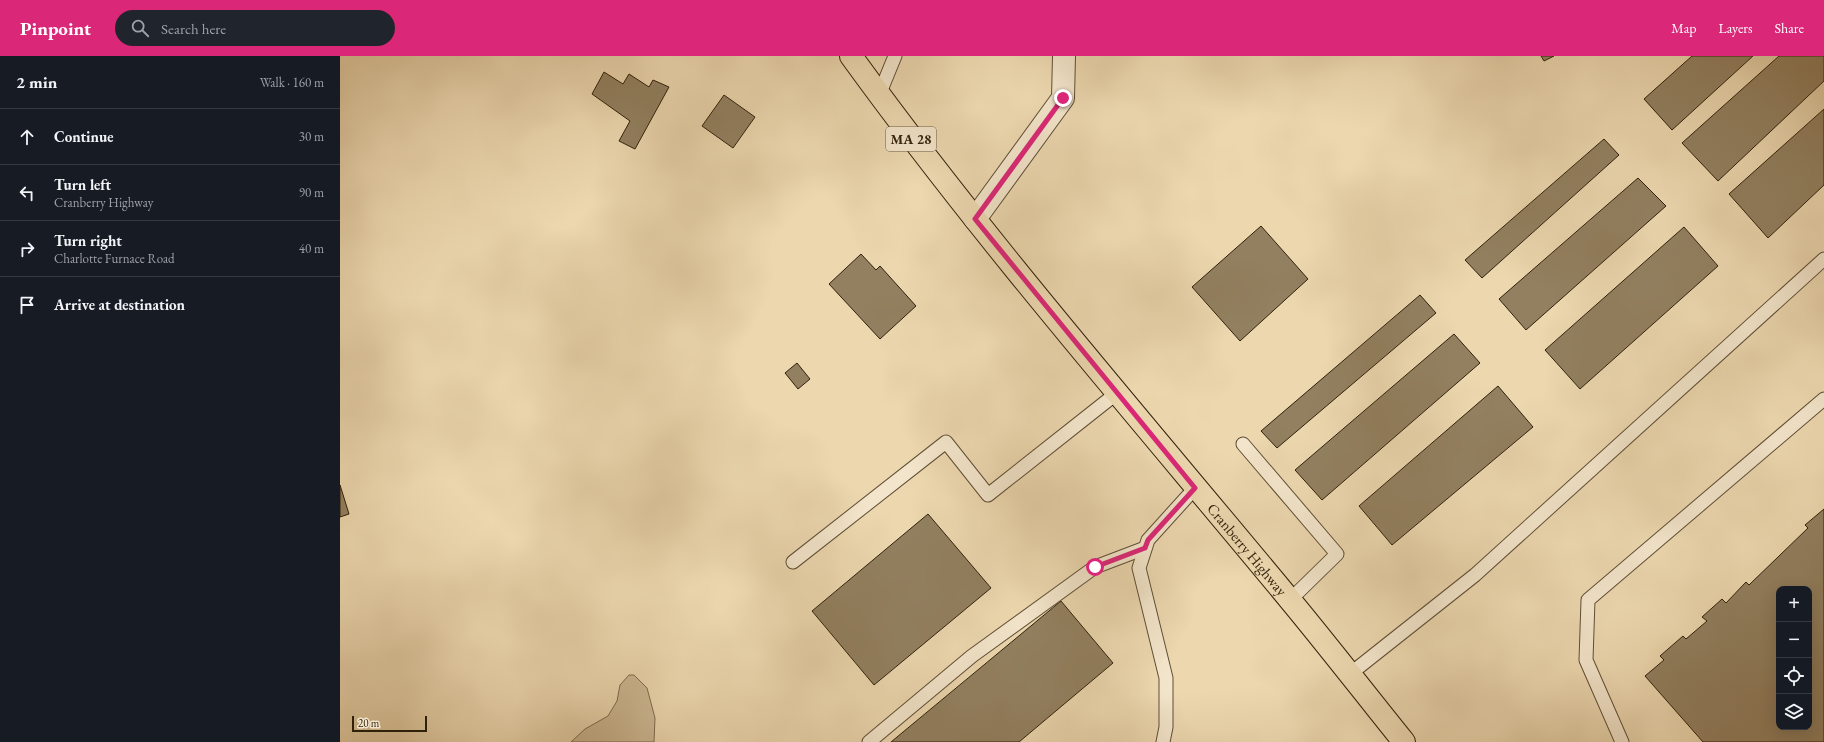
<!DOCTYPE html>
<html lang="en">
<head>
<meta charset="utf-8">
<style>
	body { margin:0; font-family:"EB Garamond",serif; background:#20242c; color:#f1f3f6 }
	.controls { position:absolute; right:12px; bottom:12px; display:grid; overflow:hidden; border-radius:8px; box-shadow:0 4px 16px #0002 }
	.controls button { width:36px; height:36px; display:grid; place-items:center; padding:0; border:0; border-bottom:1px solid #363941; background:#171b24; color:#f1f3f6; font:20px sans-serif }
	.scale { position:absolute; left:12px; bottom:10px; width:75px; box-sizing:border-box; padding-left:4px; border:2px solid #30210b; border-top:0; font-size:11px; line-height:14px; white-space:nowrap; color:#30210b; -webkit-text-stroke:3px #f3e5cb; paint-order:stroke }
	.stop { position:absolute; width:12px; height:12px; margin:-9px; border:3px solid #db2777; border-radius:50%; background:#fff }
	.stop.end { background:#db2777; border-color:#fff; box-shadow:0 1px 4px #0008 }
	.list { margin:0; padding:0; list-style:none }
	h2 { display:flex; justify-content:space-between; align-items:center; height:52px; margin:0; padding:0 16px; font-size:17px }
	h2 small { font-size:13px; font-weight:400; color:#9ea1a6 }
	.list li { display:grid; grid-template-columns:26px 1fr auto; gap:12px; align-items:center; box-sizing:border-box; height:56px; padding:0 16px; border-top:1px solid #363941 }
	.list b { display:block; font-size:15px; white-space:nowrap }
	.list p { margin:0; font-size:13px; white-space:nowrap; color:#9ea1a6 }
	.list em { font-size:13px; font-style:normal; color:#9ea1a6 }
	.icon { flex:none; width:22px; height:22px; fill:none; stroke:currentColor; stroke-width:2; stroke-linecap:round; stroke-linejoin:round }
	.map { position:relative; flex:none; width:1484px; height:686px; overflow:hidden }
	header { display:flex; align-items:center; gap:24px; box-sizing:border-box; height:56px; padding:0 20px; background:#db2777; color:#fff }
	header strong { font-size:19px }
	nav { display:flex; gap:22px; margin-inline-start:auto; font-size:14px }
	.search { width:280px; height:36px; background:#20242c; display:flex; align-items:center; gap:10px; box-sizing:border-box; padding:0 14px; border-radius:22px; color:#9ea1a6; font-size:15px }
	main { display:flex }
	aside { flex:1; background:#171b24 }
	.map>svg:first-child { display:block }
</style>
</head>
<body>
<header>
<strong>Pinpoint</strong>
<div class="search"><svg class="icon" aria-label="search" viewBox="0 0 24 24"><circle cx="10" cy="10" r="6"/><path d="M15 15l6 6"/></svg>Search here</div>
<nav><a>Map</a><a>Layers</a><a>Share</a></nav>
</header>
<main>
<aside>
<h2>2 min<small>Walk · 160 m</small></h2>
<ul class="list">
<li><svg class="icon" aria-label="ahead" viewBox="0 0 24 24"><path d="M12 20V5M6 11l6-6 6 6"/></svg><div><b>Continue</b></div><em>30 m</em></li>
<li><svg class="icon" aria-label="left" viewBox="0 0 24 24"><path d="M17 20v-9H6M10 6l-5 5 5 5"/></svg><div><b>Turn left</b><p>Cranberry Highway</p></div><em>90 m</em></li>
<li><svg class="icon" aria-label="right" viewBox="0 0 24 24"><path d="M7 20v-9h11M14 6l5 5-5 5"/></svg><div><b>Turn right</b><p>Charlotte Furnace Road</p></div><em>40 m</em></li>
<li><svg class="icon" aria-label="arrive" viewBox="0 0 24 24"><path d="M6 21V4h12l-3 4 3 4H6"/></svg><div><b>Arrive at destination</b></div></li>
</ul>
</aside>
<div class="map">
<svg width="1484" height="686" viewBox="0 0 1484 686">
	<rect width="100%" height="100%" fill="#ecd7af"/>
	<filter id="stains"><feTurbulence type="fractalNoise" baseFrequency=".005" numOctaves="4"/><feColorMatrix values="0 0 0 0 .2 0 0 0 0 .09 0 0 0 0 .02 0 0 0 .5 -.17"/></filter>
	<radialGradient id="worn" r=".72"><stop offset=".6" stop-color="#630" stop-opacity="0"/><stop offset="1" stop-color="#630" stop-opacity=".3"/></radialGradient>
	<!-- green -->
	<path fill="#ccb893" stroke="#7e6c4f" d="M289 619H294L307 632 315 662 314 686H231L245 673 268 660 277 645 280 629Z"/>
	<!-- building -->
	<g fill="#928060" stroke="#30210b" fill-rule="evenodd">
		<path d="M1201 0H1214L1204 5Z"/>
		<path d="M1352 0H1413L1332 74 1304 43Z"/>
		<path d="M1439 0H1484V25L1378 125 1342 87Z"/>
		<path d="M264 16 283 28 289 18 309 31 313 24 329 31 295 93 279 85 290 65 252 38Z"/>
		<path d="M384 39 415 61 393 92 362 70Z"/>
		<path d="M1484 53V129L1428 182 1389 138Z"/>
		<path d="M1264 83 1279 99 1142 222 1125 204Z"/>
		<path d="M1298 122 1326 150 1186 274 1159 243Z"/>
		<path d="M921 170 968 223 900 285 852 231Z"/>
		<path d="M1344 171 1378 210 1240 333 1205 294Z"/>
		<path d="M521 198 536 214 540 210 576 250 540 283 489 228Z"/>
		<path d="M1080 239 1096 257 937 392 921 375Z"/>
		<path d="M1114 278 1140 307 982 444 955 414Z"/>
		<path d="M457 307 470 323 458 333 445 317Z"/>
		<path d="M1158 330 1193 371 1052 489 1019 450Z"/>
		<path d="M0 429 9 458 0 461Z"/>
		<path d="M1484 453V686H1363L1305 620 1324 604 1320 600 1343 580 1346 583 1367 565 1362 561 1382 543 1386 547 1406 526 1409 529 1468 472 1465 469ZM1439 533H1469V671H1439Z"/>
		<path d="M588 458 651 532 534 629 472 555Z"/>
		<path d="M721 545 773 607 679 686H551Z"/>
	</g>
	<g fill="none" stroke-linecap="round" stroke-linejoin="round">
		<!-- lane casing -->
		<g stroke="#5f4e34" stroke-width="15">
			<g id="lane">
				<path d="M539 39 555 0"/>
				<path d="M903 388 997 498 950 544"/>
				<path d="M453 506 606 386 648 439 777 337"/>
				<path d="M1010 618 1135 519 1484 203"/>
				<path d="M529 686 632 600 755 511 805 492"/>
				<path d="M823 686 826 671V622L799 512 808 484 855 432"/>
				<path d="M1282 686 1246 604 1248 544 1484 343"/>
			</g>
		</g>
		<!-- street casing -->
		<g stroke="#5f4e34" stroke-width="24">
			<path id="street" d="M635 163 723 42 724 0"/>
		</g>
		<!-- primary casing -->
		<g stroke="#30210b" stroke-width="24">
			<g id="primary">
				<path id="s1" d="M511 0C648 189 802 365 950 544 989 591 1026 639 1064 686"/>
			</g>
		</g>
		<!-- lane -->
		<use href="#lane" stroke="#f3e5cb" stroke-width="13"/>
		<!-- street -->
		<use href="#street" stroke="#f3e5cb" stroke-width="22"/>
		<!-- primary -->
		<use href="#primary" stroke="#ecd7af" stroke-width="22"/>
	</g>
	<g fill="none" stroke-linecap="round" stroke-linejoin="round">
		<!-- route -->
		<path stroke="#db2777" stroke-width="5" d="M723 42 635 163 855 432 808 484 805 492 755 511"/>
	</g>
	<g text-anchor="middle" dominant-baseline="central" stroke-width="4" stroke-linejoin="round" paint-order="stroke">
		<!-- shield labels -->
		<rect fill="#f3e5cb" stroke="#6a5c45" stroke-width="1" x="546" y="71" width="50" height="24" rx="3"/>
		<g font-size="14" font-weight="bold" fill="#30210b">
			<text x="571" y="83">MA 28</text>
		</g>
		<!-- street labels -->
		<g font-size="15" fill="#30210b" stroke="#f3e5cb">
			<text stroke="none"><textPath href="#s1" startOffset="633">Cranberry Highway</textPath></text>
		</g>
	</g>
	<rect width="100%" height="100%" filter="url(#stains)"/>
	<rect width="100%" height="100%" fill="url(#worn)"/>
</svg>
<div class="controls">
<button>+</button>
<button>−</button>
<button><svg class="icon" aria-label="locate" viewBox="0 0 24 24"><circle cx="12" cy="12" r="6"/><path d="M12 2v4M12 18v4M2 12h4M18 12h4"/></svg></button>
<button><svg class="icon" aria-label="layers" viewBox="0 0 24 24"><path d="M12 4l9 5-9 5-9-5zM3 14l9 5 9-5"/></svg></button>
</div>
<div class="scale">20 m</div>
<div class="stop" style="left:755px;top:511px"></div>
<div class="stop end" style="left:723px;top:42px"></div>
</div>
</main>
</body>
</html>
